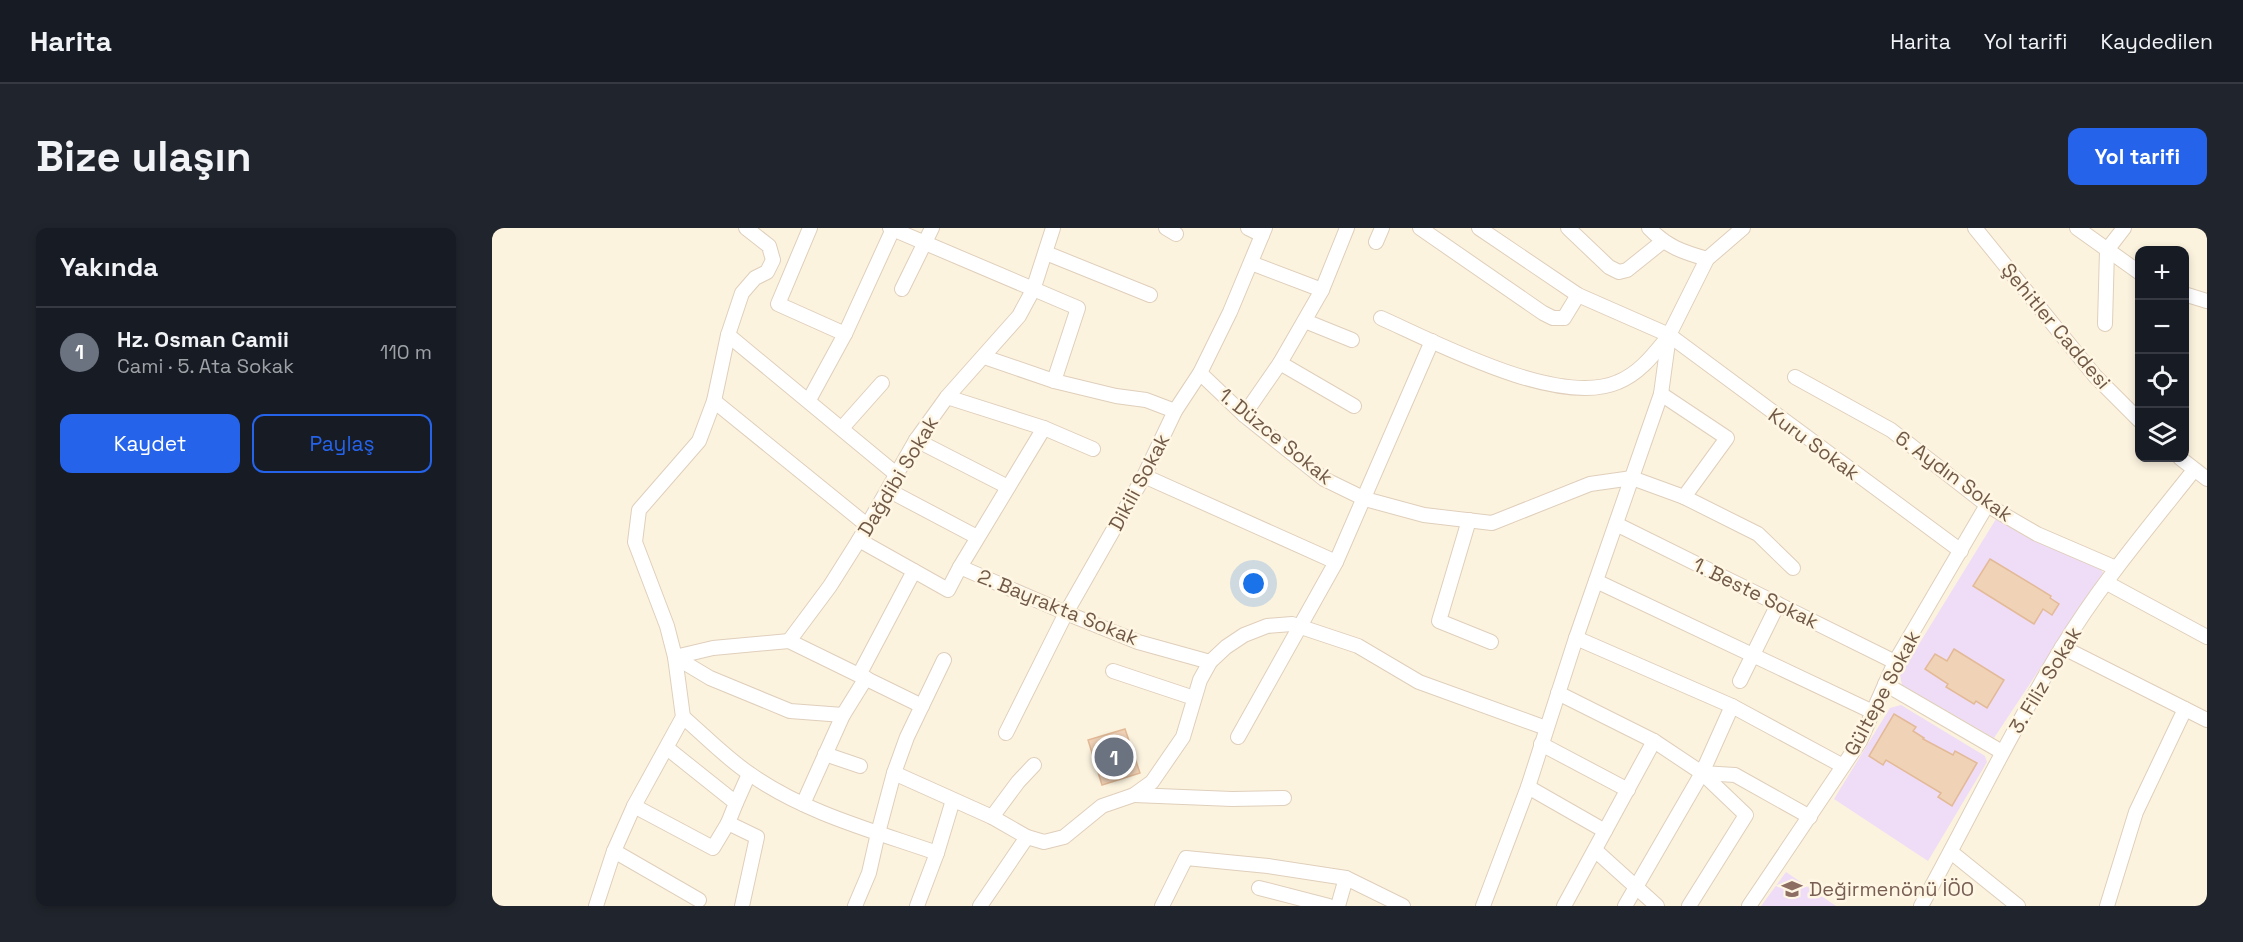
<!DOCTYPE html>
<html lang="tr">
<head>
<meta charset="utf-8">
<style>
	body { margin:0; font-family:"Space Grotesk",sans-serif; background:#20242c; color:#f1f3f6 }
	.controls { position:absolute; right:18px; top:18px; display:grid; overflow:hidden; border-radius:12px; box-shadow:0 3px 9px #0003 }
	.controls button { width:54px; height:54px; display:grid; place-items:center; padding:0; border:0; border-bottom:2px solid #363941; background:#171b24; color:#f1f3f6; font:30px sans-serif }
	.you { position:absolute; left:762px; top:356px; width:21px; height:21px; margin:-15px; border:4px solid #fff; border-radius:50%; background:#1a73e8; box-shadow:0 0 0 9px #1a73e833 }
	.badge { display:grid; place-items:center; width:39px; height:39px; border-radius:50%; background:#2563eb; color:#fff; font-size:20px; font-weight:700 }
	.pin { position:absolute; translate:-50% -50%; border:3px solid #fff; box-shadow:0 2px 6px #0006 }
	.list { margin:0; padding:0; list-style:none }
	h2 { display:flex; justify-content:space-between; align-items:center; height:78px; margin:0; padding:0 24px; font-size:26px }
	h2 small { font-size:20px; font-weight:400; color:#9ea1a6 }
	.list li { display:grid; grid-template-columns:39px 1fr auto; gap:18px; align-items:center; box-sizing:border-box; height:90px; padding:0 24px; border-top:2px solid #363941 }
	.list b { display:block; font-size:22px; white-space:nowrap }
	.list p { margin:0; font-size:20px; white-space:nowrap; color:#9ea1a6 }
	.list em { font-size:20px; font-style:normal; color:#9ea1a6 }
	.actions { display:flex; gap:12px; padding:18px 24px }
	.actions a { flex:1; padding:14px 0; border:2px solid #2563eb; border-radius:12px; text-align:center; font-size:21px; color:#2563eb }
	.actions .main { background:#2563eb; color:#fff }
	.icon { flex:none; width:33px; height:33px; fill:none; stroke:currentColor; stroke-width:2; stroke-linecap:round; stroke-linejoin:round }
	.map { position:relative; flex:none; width:1715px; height:678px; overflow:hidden; border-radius:12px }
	header { display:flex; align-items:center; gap:36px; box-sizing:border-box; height:84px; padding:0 30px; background:#171b24; border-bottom:2px solid #363941 }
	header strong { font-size:28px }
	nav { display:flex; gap:33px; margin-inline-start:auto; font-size:21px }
	.intro { display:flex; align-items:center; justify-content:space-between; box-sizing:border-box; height:144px; padding:0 36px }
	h1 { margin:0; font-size:42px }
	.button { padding:15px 27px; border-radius:12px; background:#2563eb; color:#fff; font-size:21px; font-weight:700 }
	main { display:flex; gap:36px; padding:0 36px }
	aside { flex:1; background:#171b24; border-radius:12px; box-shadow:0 3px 9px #0003 }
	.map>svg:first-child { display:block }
</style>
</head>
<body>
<header>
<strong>Harita</strong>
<nav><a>Harita</a><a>Yol tarifi</a><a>Kaydedilen</a></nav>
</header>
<div class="intro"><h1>Bize ulaşın</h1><a class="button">Yol tarifi</a></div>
<main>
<aside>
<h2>Yakında<small></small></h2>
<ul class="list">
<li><span class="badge" style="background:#6b7280">1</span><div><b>Hz. Osman Camii</b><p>Cami · 5. Ata Sokak</p></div><em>110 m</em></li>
</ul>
<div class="actions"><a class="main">Kaydet</a><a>Paylaş</a></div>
</aside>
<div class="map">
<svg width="1715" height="678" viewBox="0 0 1715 678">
	<rect width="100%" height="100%" fill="#fcf3df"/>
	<!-- education -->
	<g fill="#efdcf7">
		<path d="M1504 291 1531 307 1608 339 1611 345 1502 510 1410 457 1408 447Z"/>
		<path d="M1409 477 1493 528 1495 534 1436 633 1342 571 1398 480Z"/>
		<path d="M1294 644 1344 678H1269Z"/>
	</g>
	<!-- building -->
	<g fill="#f0d2b7" stroke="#e3ba97" stroke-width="1.5">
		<path d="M1498 331 1559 368 1558 370 1567 376 1560 387 1551 381 1542 396 1481 358Z"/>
		<path d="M1462 421 1512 452 1495 480 1484 473 1482 476 1454 459 1456 456 1433 441 1443 426 1455 433Z"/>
		<path d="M1402 486 1424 499 1421 503 1432 510 1431 511 1461 527 1463 523 1485 535 1460 578 1446 569 1449 565 1394 532 1391 537 1377 528Z"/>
		<path d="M633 501 648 545 610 557 596 512Z"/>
	</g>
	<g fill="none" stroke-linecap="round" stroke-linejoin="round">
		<!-- minor casing -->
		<g stroke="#dfcfbb" stroke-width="16">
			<g id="minor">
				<path d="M318 0 286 76 353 106"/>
				<path d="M398 0 586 80 562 153"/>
				<path d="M674 0 684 6"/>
				<path d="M756 0 770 7"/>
				<path d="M928 0 1051 85 1061 90H1072L1086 67"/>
				<path d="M987 0 1086 67 1177 107 1469 323"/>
				<path d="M1076 0 1117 39 1127 44 1135 42 1170 14"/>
				<path d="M1157 0C1175 19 1191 24 1215 31"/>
				<path d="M1483 0 1603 148 1648 193"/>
				<path d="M1585 0 1648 45"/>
				<path d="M884 14 890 0"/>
				<path d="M554 25 658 67"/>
				<path d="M759 35 830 62"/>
				<path d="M410 61 440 0"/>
				<path d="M1692 66 1715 73"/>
				<path d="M889 90C945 115 1067 180 1126 154 1148 145 1162 126 1176 109"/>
				<path d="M813 93 860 112"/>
				<path d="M1613 96 1615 22 1632 0"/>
				<path d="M236 107 404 246"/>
				<path d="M492 129 562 153 624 168 654 172 683 183"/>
				<path d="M788 135 862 178"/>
				<path d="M708 145 752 187 832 251 873 271 932 287 1000 295 1098 256 1140 250 1192 269 1235 210 1169 166"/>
				<path d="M1303 149 1399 202 1495 277 1545 306 1624 340"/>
				<path d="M455 169 552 200 601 221"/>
				<path d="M317 172 353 106 401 1"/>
				<path d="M222 173 376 298"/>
				<path d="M752 187 788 135 830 62 855 0"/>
				<path d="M350 200 390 155"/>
				<path d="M424 212 516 259"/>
				<path d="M1688 230 1715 251"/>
				<path d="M652 248 844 334"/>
				<path d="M396 262 485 309"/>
				<path d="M1192 269 1266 306 1301 340"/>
				<path d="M977 292 947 393 999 414"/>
				<path d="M1124 296 1403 434"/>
				<path d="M367 312 456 362 468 339 574 385 646 414 718 434"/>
				<path d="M468 339 552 200"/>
				<path d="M1104 353 1381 484"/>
				<path d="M1615 355 1715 409"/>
				<path d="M1084 410 1240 478 1351 538"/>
				<path d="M297 413 338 358 367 312 424 212 455 169 527 88 541 62 561 0"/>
				<path d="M1570 419 1715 492"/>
				<path d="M183 429 221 420 297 413 430 478"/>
				<path d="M183 429 218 450 298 483 351 487"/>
				<path d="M621 443 702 470"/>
				<path d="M367 447 422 343"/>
				<path d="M1248 453 1286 376"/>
				<path d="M1393 456 1510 524"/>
				<path d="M1066 465 1162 513 1210 545 1254 587 1197 678"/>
				<path d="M191 489C213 508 234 530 258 546 313 585 382 603 445 625"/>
				<path d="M514 505 574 385 652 248 683 183 708 145 738 84 773 0"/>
				<path d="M746 509 844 334 940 113"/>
				<path d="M1049 516 1136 562"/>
				<path d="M175 520 244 575 236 595 265 609 250 678"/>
				<path d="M333 526 368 538"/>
				<path d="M402 545 500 589 535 609 552 614 572 609 610 578 642 567 660 554 691 509 708 452 718 434 734 419 752 407 775 398 800 396 866 418 927 454 1054 500"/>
				<path d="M1210 545 1243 547 1318 589"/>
				<path d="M1036 559 1113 603"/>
				<path d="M642 567 740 571 792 570"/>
				<path d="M244 575 257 546"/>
				<path d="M311 576 351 487 374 450"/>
				<path d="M142 578 221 620 236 595"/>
				<path d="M500 589 526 554 542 537"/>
				<path d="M1103 622 1165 678"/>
				<path d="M122 623 207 672"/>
				<path d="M1459 624 1526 678"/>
				<path d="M767 660 837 678"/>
				<path d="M104 678 122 623 142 578 191 489 183 429 175 398 143 314 147 282 207 213 222 173 236 107 250 65 263 50 275 44 281 32 277 18 254 0"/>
				<path d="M363 678 377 645 386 605 402 545 415 509 452 432"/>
				<path d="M425 678 445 625 461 572"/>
				<path d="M488 678 535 609"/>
				<path d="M670 678 694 630 776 638 854 650 911 678"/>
				<path d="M846 678 854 650"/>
				<path d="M991 678 1036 559 1084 410 1169 166 1177 107 1215 31 1251 0"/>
				<path d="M1072 678 1162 513"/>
				<path d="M1133 678 1210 545 1240 478"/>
				<path d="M1257 678 1368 513 1403 434 1495 277"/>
				<path d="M1429 678C1476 593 1518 505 1569 421 1607 358 1656 300 1702 242"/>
				<path d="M1615 678 1644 584 1693 481"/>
			</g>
		</g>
		<!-- minor -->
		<use href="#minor" stroke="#fff" stroke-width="14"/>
	</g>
	<!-- icons -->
	<defs>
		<g id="school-bare" transform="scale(1.62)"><path d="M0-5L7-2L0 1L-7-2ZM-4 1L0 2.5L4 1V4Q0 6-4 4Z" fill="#8d6e63" stroke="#fff7e4" stroke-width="2.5" paint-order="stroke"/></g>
	</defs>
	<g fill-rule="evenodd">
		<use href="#school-bare" x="1300" y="661"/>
	</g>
	<g text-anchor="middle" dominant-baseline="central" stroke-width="5" stroke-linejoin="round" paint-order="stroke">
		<!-- street labels -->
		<g font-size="20" fill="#715947" stroke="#fff7e4">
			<text transform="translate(1564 98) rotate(50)">Şehitler Caddesi</text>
			<text transform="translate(784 208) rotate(39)">1. Düzce Sokak</text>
			<text transform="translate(1322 216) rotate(36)">Kuru Sokak</text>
			<text transform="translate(406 248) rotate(-59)">Dağdibi Sokak</text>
			<text transform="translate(1462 248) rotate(36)">6. Aydın Sokak</text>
			<text transform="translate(647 254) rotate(-62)">Dikili Sokak</text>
			<text transform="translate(1264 365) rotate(26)">1. Beste Sokak</text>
			<text transform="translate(566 379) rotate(22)">2. Bayrakta Sokak</text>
			<text transform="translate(1553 452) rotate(-59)">3. Filiz Sokak</text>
			<text transform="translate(1390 465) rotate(-62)">Gültepe Sokak</text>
		</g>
		<!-- education labels -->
		<g font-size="20" fill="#785e54" stroke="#fff7e4" text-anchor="start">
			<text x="1317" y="661">Değirmenönü İÖO</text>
		</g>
	</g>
</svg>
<div class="controls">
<button>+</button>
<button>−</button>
<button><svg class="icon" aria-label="locate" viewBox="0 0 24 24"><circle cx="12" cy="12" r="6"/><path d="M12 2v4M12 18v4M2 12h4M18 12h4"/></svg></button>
<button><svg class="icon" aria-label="layers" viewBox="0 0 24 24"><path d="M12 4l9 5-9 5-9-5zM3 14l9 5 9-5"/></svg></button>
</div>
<div class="you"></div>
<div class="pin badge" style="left:622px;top:529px;background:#6b7280">1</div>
</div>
</main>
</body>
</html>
